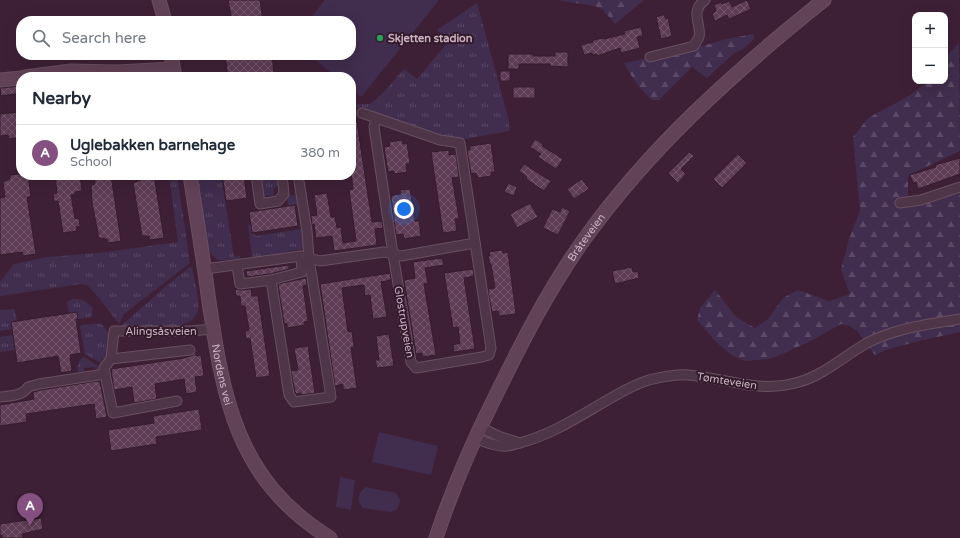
<!DOCTYPE html>
<html lang="en">
<head>
<meta charset="utf-8">
<style>
	body { margin:0; font-family:"Varela Round",sans-serif; background:#f2f2f3; color:#1f2937 }
	.controls { position:absolute; right:12px; top:12px; display:grid; overflow:hidden; border-radius:8px; box-shadow:0 4px 16px #0002 }
	.controls button { width:36px; height:36px; display:grid; place-items:center; padding:0; border:0; border-bottom:1px solid #e0e1e3; background:#fff; color:#1f2937; font:20px sans-serif }
	.you { position:absolute; left:404px; top:209px; width:14px; height:14px; margin:-10px; border:3px solid #fff; border-radius:50%; background:#1a73e8; box-shadow:0 0 0 6px #1a73e833 }
	.badge { display:grid; place-items:center; width:26px; height:26px; border-radius:50%; background:#84507f; color:#fff; font-size:13px; font-weight:700 }
	.pin { position:absolute; translate:-50% -33px; filter:drop-shadow(0 1px 2px #0008) }
	.pin::after { content:''; position:absolute; top:21px; width:14px; height:12px; background:inherit; clip-path:polygon(0 0,100% 0,50% 100%) }
	.list { margin:0; padding:0; list-style:none }
	h2 { display:flex; justify-content:space-between; align-items:center; height:52px; margin:0; padding:0 16px; font-size:17px }
	h2 small { font-size:13px; font-weight:400; color:#747a83 }
	.list li { display:grid; grid-template-columns:26px 1fr auto; gap:12px; align-items:center; box-sizing:border-box; height:56px; padding:0 16px; border-top:1px solid #e0e1e3 }
	.list b { display:block; font-size:15px; white-space:nowrap }
	.list p { margin:0; font-size:13px; white-space:nowrap; color:#747a83 }
	.list em { font-size:13px; font-style:normal; color:#747a83 }
	.icon { flex:none; width:22px; height:22px; fill:none; stroke:currentColor; stroke-width:2; stroke-linecap:round; stroke-linejoin:round }
	.map { position:relative; flex:none; width:960px; height:538px; overflow:hidden }
	.search { position:absolute; background:#fff; box-shadow:0 4px 16px #0002; left:16px; top:16px; width:340px; height:44px; display:flex; align-items:center; gap:10px; box-sizing:border-box; padding:0 14px; border-radius:16px; color:#747a83; font-size:15px }
	.panel { position:absolute; background:#fff; box-shadow:0 4px 16px #0002; left:16px; top:72px; width:340px; height:108px; border-radius:16px }
	.map>svg:first-child { display:block }
</style>
</head>
<body>
<div class="map">
<svg width="960" height="538" viewBox="0 0 960 538">
	<defs>
		<pattern id="grass-tufts" width="24" height="20" patternUnits="userSpaceOnUse"><rect width="24" height="20" fill="#412d4e"/><path d="M3 7l-1-3M5 7V3M7 7l1-3M15 17l-1-3M17 17v-4M19 17l1-3" fill="none" stroke="#5b4966"/></pattern>
		<pattern id="forest-firs" width="22" height="20" patternUnits="userSpaceOnUse"><rect width="22" height="20" fill="#412d4e"/><path d="M5 1l3.5 6h-7zM16 11l3.5 6h-7z" fill="#5b4966"/></pattern>
		<pattern id="building-cross-hatch" width="8" height="8" patternUnits="userSpaceOnUse"><rect width="8" height="8" fill="#5e3c55"/><path d="M0 0l8 8M0 8l8-8" fill="none" stroke="#74566c"/></pattern>
	</defs>
	<rect width="100%" height="100%" fill="#3e2036"/>
	<!-- grass -->
	<g fill="url(#grass-tufts)">
		<path d="M477 3 508 117 510 131 464 139 438 135 351 106V105L352 106C357 103 362 105 368 104 378 102 396 77 404 69L417 79 449 41 437 30Z"/>
		<path d="M169 175H177L190 263 124 314 119 324 100 299 87 285 81 284 0 296V282L14 264 47 257 99 253 178 242Z"/>
		<path d="M197 175H221L234 257 240 256V259C221 260 216 265 208 247Z"/>
		<path d="M262 175H280L281 181 273 190 274 195 263 196 260 177Z"/>
		<path d="M293 175H295L303 231V240L302 241 304 242 302 249 257 258 252 257 248 225H251L252 232 256 236 301 229 298 207 296 204 288 205 287 195H295Z"/>
		<path d="M190 267 192 268C194 277 200 302 198 310 193 334 141 327 122 327V325L166 286Z"/>
		<path d="M72 299C81 298 87 302 93 308L92 315 90 317 78 319 77 312 69 313 67 302Z"/>
		<path d="M14 309 15 311 17 321 11 322 12 329 0 331V310Z"/>
		<path d="M100 323C112 332 113 348 104 360L102 358 101 360 102 362 101 363 85 354 80 326 82 325Z"/>
		<path d="M13 335 15 350 0 352V337Z"/>
		<path d="M84 357 98 366V371H96L95 367 84 368 85 373 78 372C76 366 79 360 84 357Z"/>
	</g>
	<!-- forest -->
	<g fill="url(#forest-firs)">
		<path d="M557 0H644L615 24 602 9 594 6Z"/>
		<path d="M753 34 754 39 743 49 733 54 707 78 692 67 659 100H652C640 89 632 78 624 63L695 48 726 39Z"/>
		<path d="M959 43 960 151 913 173 908 177V196L913 202 960 191V332L919 341 886 350 875 355 867 346 858 332 850 326 841 324 809 342 775 357 768 359 745 361 733 356 717 343 697 320 700 308 715 290 736 317 755 328 768 319 783 298 798 290 829 301 850 294 841 270 849 239 860 211 853 137 868 118 907 97 929 81H945V58Z"/>
	</g>
	<!-- pitch -->
	<g fill="#412d4e">
		<path d="M325 0H439L361 97 351 89V77H336L309 55H351V21H308Z"/>
		<path d="M379 432 438 446 431 475 372 462Z"/>
		<path d="M340 477 355 480 351 510 336 507Z"/>
		<path d="M366 487 396 493 400 500C399 506 398 510 391 512L363 508C356 501 358 492 366 487Z"/>
	</g>
	<!-- building -->
	<g fill="url(#building-cross-hatch)" stroke="#351c2d">
		<path d="M228 0H260L263 21H232Z"/>
		<path d="M747 0 751 9 729 19 727 15 715 21 712 14 716 11 714 5 721 2 722 4 729 1 732 7Z"/>
		<path d="M662 15H664L666 19 668 18 672 36 661 39 656 17Z"/>
		<path d="M641 27 643 36 637 37 640 48 621 53 620 48 597 56V54L592 55V53L584 55 581 45 593 42V40L604 38V39L625 34 624 31Z"/>
		<path d="M555 52H568V67L550 66V64H519V69H508V54H533V56H555Z"/>
		<path d="M228 55H272L274 73 270 74V77H228L225 56Z"/>
		<rect x="500" y="71" width="10" height="10"/>
		<path d="M21 86V93L1 96 0 88Z"/>
		<rect x="513" y="87" width="22" height="11"/>
		<path d="M20 112 21 115V137L9 139 8 135 0 136V114Z"/>
		<path d="M357 122 372 222 382 221 383 228 375 229 377 245 334 251 332 236 316 238 314 224 312 225 311 216 317 215 314 195 327 193 331 217H335L337 228 341 227 343 243 356 241 349 190 353 189 351 173V123Z"/>
		<path d="M535 139 543 144 542 146 563 159 556 169 538 157 541 154 530 147Z"/>
		<path d="M402 140 403 144 407 143 410 164H406L407 172 394 174V171L388 172 384 147 390 146 389 142Z"/>
		<path d="M491 143 495 172H491V176L478 178 476 173 471 174 467 150H470V146Z"/>
		<path d="M449 150V155L456 154 459 177 452 178 459 218 455 219 457 231 443 233 431 152Z"/>
		<path d="M689 152 694 156 681 169 686 174 678 183 668 173Z"/>
		<path d="M738 154 747 163 722 188 713 179Z"/>
		<path d="M960 158V174L918 189 916 182 913 183 910 175 936 167 935 165Z"/>
		<path d="M524 164 551 181 544 191 526 179 527 177 519 171Z"/>
		<path d="M20 174 28 175 31 197H27L36 254 23 256 22 252 0 255V198L5 197 3 182 10 179V175Z"/>
		<path d="M55 175H80L82 191 75 192V194L71 195 75 219 79 218 80 226 76 227 77 231 63 233 58 201H54L53 194 57 193Z"/>
		<path d="M94 175H111L121 241 108 243 107 239 99 238 92 203 91 185 95 184Z"/>
		<path d="M140 175H154L164 238 150 240 149 236H142L133 183 141 180Z"/>
		<path d="M222 175H244L247 198 226 201Z"/>
		<path d="M582 179 589 189 574 199 567 189Z"/>
		<path d="M508 183 517 187 514 196 504 192Z"/>
		<path d="M410 189 415 221H419L421 236 404 239 403 234 396 235 391 197 393 195 401 194 400 190Z"/>
		<path d="M530 203 538 217 517 228 510 214Z"/>
		<path d="M295 205 298 226 252 233 249 212Z"/>
		<path d="M562 207 570 211 558 235 543 228 552 209 560 212Z"/>
		<path d="M502 250 503 253 508 252 516 314 499 316 498 311 492 312 488 291 489 289 495 288 491 264H490L488 256H490L489 252Z"/>
		<path d="M442 258 444 265 425 268 428 283 424 284 436 355 422 357V353L416 354 404 280 415 278 413 262Z"/>
		<path d="M289 265V269L270 274 247 277 246 271Z"/>
		<path d="M632 267 633 272 638 271 639 278 615 284 612 271Z"/>
		<path d="M473 269 474 276 464 278 475 349 454 352 453 345 460 343 458 327 453 328 444 273Z"/>
		<path d="M390 273 391 280 381 282 387 317 373 319 370 295 365 296 364 285 342 288 348 332 352 331 354 347 351 348 357 388 343 390V384L335 386 320 284Z"/>
		<path d="M306 278 307 285 303 286 308 321 304 322 305 325 287 328V324L284 323 278 284Z"/>
		<path d="M235 289 241 290 251 289 252 296H258L270 376 256 378 250 338 246 339 245 331 249 330 245 306H241L240 296H236Z"/>
		<path d="M77 312 78 319H76L81 353 70 355 72 371 61 373 58 356 17 363 11 322Z"/>
		<path d="M389 334 394 366 377 368 375 360H379L376 336Z"/>
		<path d="M308 346 315 393 302 395 301 393 297 394 295 392 291 371 298 370 294 348Z"/>
		<path d="M195 353 196 356 201 355 204 376 195 377 197 392 186 394 184 379 155 384 157 399 134 403 132 387 114 390 111 369 184 358 193 355Z"/>
		<path d="M97 381 100 382 107 417 96 419 94 404 26 414 27 422 0 426V405L34 399 33 392 41 390Z"/>
		<path d="M199 409 202 430 156 437 157 444 111 451 108 430 154 423 153 416Z"/>
		<path d="M41 518 43 529 22 534 23 538H2V535L0 536V524Z"/>
	</g>
	<g fill="none" stroke-linecap="round" stroke-linejoin="round">
		<!-- street casing -->
		<g stroke="#695061" stroke-width="11">
			<g id="street">
				<path d="M650 57 694 46C695 43 698 40 699 37 702 24 689 12 705 0"/>
				<path d="M362 113 440 140 460 143 491 348 489 355 482 357 416 368 411 362 393 254 374 127 376 118"/>
				<path d="M256 175 260 204 278 201 284 194 282 175"/>
				<path d="M900 203 921 200 960 187"/>
				<path d="M237 266 240 284 271 280 289 395 294 402 331 397 309 258 307 231 298 175"/>
				<path d="M205 269 301 256 320 261 384 252 401 256 475 243"/>
				<path d="M271 280 302 272 301 256"/>
				<path d="M111 359 114 331H191L213 329"/>
				<path d="M105 374 113 413 177 401"/>
				<path d="M0 397C9 396 23 396 28 387L39 384 105 374 104 368 111 359 190 350"/>
				<path d="M480 427 498 436 520 443"/>
				<path d="M475 438C485 442 496 447 507 446 511 446 515 444 519 443 552 435 581 415 611 398 623 391 635 384 649 380 662 377 675 374 688 375 727 378 758 394 799 382 824 375 844 356 867 343 896 328 928 324 960 319"/>
			</g>
		</g>
		<!-- secondary casing -->
		<g stroke="#695061" stroke-width="15">
			<g id="secondary">
				<path d="M159 0 165 21"/>
				<path d="M171 55 175 77"/>
				<path d="M25 77 71 71 117 72 173 69"/>
				<path d="M0 80 21 78"/>
				<path id="s1" d="M190 175C196 215 203 255 208 295 223 397 235 479 330 538"/>
				<path id="s2" d="M436 538C452 489 472 443 495 397 521 344 548 290 583 241 649 148 735 71 824 0"/>
			</g>
		</g>
		<!-- street -->
		<use href="#street" stroke="#4e3547" stroke-width="9"/>
		<!-- secondary -->
		<use href="#secondary" stroke="#624257" stroke-width="13"/>
	</g>
	<!-- markers -->
	<circle fill="#2e9e5b" stroke="#331a2b" stroke-width="1.5" cx="380" cy="38" r="4"/>
	<g text-anchor="middle" dominant-baseline="central" stroke-width="4" stroke-linejoin="round" paint-order="stroke">
		<!-- poi labels -->
		<g font-size="11" font-weight="bold" fill="#cab0c1" stroke="#331a2b" text-anchor="start">
			<text x="388" y="38">Skjetten stadion</text>
		</g>
		<!-- street labels -->
		<g font-size="11" fill="#cab0c1" stroke="#331a2b">
			<text stroke="none"><textPath href="#s2" startOffset="337">Bråteveien</textPath></text>
			<text transform="translate(404 322) rotate(80)">Glostrupveien</text>
			<text x="161" y="331">Alingsåsveien</text>
			<text stroke="none"><textPath href="#s1" startOffset="202">Nordens vei</textPath></text>
			<text transform="translate(727 381) rotate(9)">Tømteveien</text>
		</g>
	</g>
</svg>
<div class="controls">
<button>+</button>
<button>−</button>
</div>
<div class="you"></div>
<div class="pin badge" style="left:30px;top:526px">A</div>
<div class="search"><svg class="icon" aria-label="search" viewBox="0 0 24 24"><circle cx="10" cy="10" r="6"/><path d="M15 15l6 6"/></svg>Search here</div>
<section class="panel">
<h2>Nearby<small></small></h2>
<ul class="list">
<li><span class="badge">A</span><div><b>Uglebakken barnehage</b><p>School</p></div><em>380 m</em></li>
</ul>
</section>
</div>
</body>
</html>
